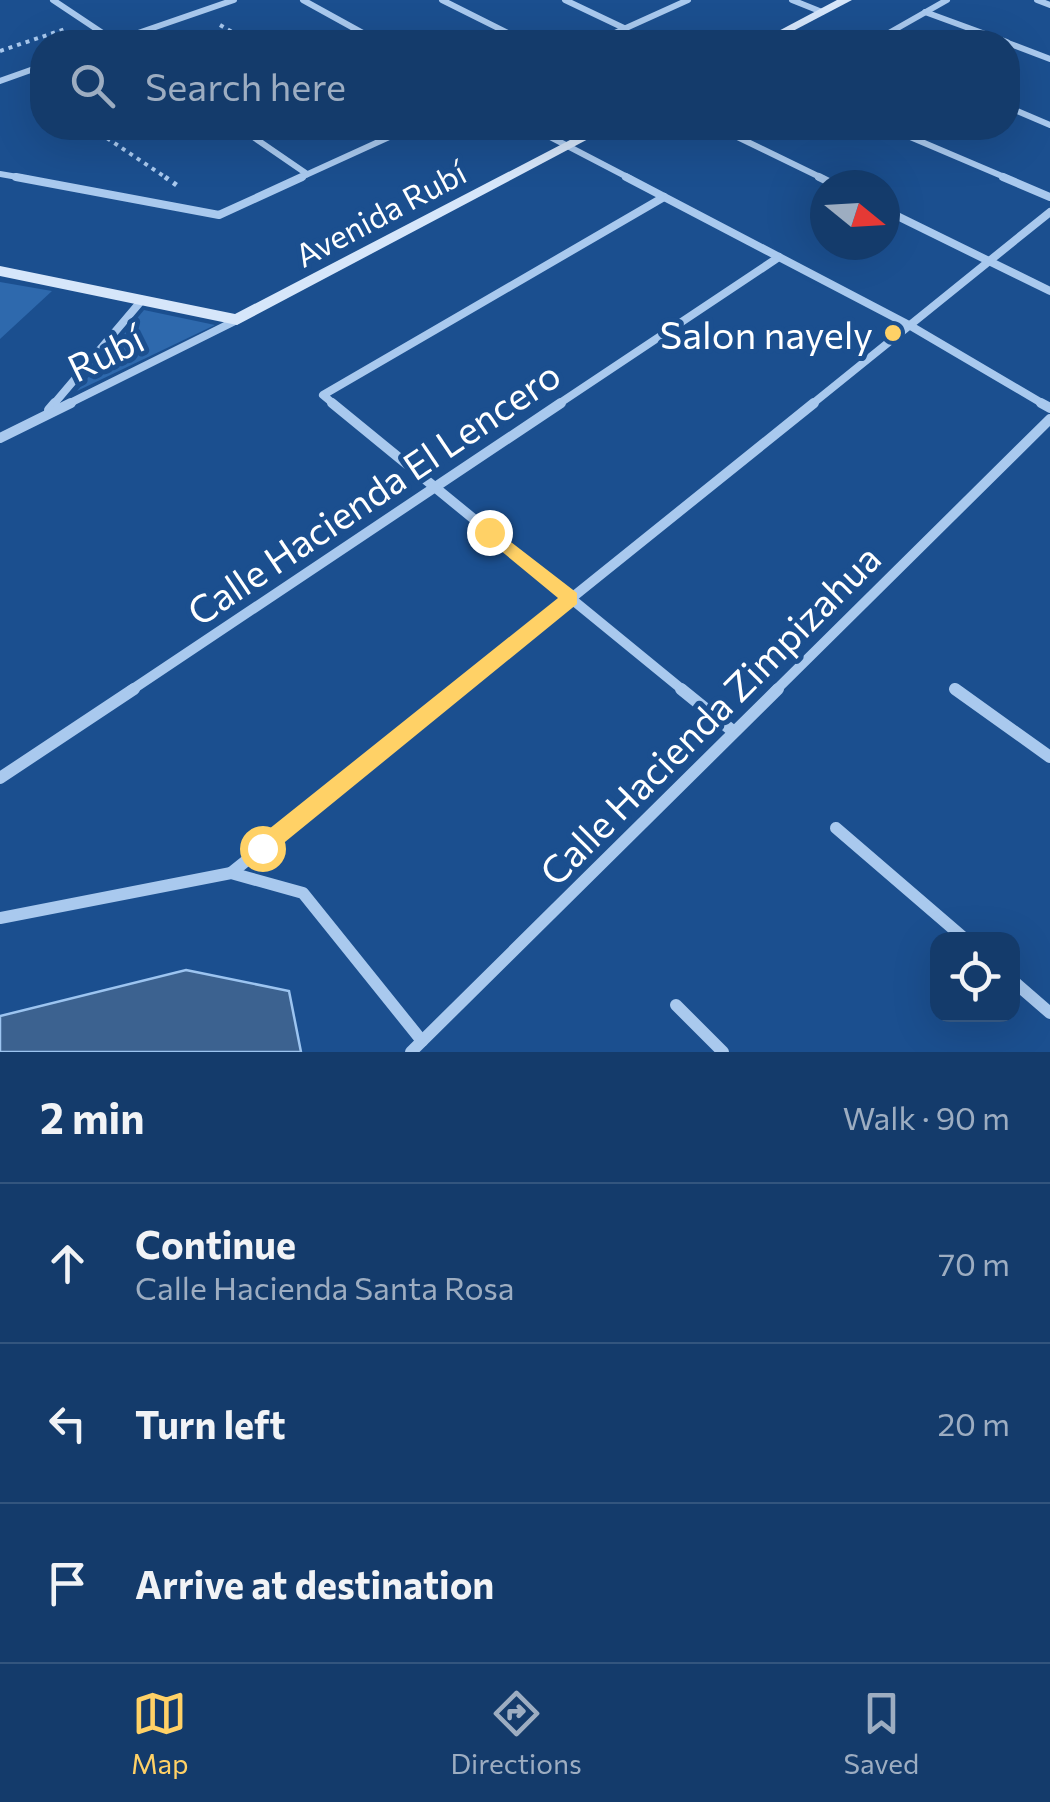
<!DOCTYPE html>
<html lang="en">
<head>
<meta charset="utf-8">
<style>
	body { margin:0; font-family:Commissioner,sans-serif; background:#214673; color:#f1f3f6 }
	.controls { position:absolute; right:30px; bottom:30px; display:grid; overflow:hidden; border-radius:20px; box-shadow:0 10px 40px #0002 }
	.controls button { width:90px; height:90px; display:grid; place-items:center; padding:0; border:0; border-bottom:2px solid #33557e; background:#143b6b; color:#f1f3f6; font:50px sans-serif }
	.compass { position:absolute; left:810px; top:170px; width:90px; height:90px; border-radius:50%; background:#143b6b; box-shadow:0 10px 40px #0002; rotate:108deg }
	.stop { position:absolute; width:30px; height:30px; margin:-22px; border:8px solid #ffd166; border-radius:50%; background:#fff }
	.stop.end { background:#ffd166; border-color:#fff; box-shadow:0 2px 10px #0008 }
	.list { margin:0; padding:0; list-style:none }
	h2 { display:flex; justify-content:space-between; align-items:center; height:130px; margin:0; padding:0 40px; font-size:42px }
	h2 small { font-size:32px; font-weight:400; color:#9dadc1 }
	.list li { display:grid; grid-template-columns:65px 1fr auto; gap:30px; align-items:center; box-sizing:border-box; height:160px; padding:0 40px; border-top:2px solid #33557e }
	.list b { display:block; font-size:38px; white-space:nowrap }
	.list p { margin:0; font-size:32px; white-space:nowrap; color:#9dadc1 }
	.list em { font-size:32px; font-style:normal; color:#9dadc1 }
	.icon { flex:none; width:55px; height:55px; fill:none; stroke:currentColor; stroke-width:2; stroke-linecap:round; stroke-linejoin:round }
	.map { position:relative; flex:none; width:1050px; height:1052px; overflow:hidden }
	.search { position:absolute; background:#143b6b; box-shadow:0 10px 40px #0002; left:30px; right:30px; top:30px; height:110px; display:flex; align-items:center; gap:25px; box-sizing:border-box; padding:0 35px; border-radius:40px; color:#9dadc1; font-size:38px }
	.sheet { height:610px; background:#143b6b }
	nav { display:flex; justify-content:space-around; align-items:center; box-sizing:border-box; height:140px; border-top:2px solid #33557e; background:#143b6b; font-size:28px; color:#9dadc1 }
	nav a { display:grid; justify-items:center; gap:5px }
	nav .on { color:#ffd166 }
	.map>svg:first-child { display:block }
</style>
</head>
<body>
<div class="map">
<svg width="1050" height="1052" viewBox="0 0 1050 1052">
	<rect width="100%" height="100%" fill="#1b4f8f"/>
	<!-- green -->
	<g fill="#2e69ad">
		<path d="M0 282 52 291 0 339Z"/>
		<path d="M144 310 215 325 77 391Z"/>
	</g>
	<!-- water -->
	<path fill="#3c6290" stroke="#9cc4f0" stroke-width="2.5" d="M186 970 289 991 301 1052H0V1016Z"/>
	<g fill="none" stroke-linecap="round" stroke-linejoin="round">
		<!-- path-far1 -->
		<g stroke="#a9c9ee" stroke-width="4" stroke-dasharray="4 5" stroke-linecap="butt">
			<path d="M220 25 249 42"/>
			<path d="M0 51 65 29"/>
			<path d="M92 128 168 179"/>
		</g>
		<!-- path -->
		<path stroke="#a9c9ee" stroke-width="5" stroke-dasharray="4 6" stroke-linecap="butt" d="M165 177 178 186"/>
		<!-- street-far3 -->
		<g stroke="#a9c9ee" stroke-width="6">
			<path d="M53 0 116 42"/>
			<path d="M303 0 379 42"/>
			<path d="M442 0 526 42"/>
			<path d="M565 0 626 29"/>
			<path d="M792 0 822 12"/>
			<path d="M1037 0 1050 5"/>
			<path d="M925 12 1007 42"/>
			<path d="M112 42 234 0"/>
			<path d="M595 42 688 0"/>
			<path d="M873 42 947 0"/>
			<path d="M1008 43 1050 59"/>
			<path d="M0 81 42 66"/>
			<path d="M1008 107 1050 125"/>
			<path d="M240 128 307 174"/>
			<path d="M533 128 631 179"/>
			<path d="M889 128 1009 179"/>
			<path d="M723 130 824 179"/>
			<path d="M0 174 29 179"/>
			<path d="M297 179 409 128"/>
		</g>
		<!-- street-far2 -->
		<g stroke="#a9c9ee" stroke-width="8">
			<path d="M16 177 219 215 302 177"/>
			<path d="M626 177 909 325 1045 405"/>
			<path d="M819 177 835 185"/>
			<path d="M1003 177 1050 197"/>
			<path d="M885 210 1050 291"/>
			<path d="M53 405 142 300"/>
			<path d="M66 405 237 320"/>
			<path d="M335 405 323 395 664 197"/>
			<path d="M557 405 779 257"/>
			<path d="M811 405 1050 212"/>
		</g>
		<!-- street-far1 -->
		<g stroke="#a9c9ee" stroke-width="10">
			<path d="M332 403 684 691"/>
			<path d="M1041 403 1050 408"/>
			<path d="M49 410 55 403"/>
			<path d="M0 438 71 403"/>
			<path d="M130 691 561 403"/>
			<path d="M456 691 814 403"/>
			<path d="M775 691 1050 419"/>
		</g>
		<!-- street -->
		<g stroke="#a9c9ee" stroke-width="12">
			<path d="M681 689 734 732"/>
			<path d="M955 689 1050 757"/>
			<path d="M0 778 134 689"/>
			<path d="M836 828 965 939"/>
			<path d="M231 873 460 689"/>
			<path d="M0 918 231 873 303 893 422 1041"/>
			<path d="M1012 980 1050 1013"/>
			<path d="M676 1005 723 1052"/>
			<path d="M411 1052 778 689"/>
		</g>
		<!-- secondary -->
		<g fill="#d6e6fa" fill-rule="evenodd">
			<path d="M837 0H852L772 42H758Z"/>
			<path d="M593 128H609L237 325 0 276V266L235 314Z"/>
		</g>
	</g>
	<!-- route -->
	<path fill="#ffd166" d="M489 525 577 593V604L269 855H254V841L558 598 483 536V527Z"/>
	<!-- markers -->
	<circle fill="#ffd166" stroke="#1b4f8f" stroke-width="4" cx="893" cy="333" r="10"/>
	<g text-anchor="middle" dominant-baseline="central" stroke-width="10" stroke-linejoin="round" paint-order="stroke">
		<!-- far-street labels -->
		<g font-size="32" fill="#fff" stroke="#1b4f8f">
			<text transform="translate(380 213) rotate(-28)">Avenida Rubí</text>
		</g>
		<!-- poi labels -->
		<g font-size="38" fill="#fff" stroke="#1b4f8f" text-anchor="end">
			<text x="873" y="333">Salon nayely</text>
		</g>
		<!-- street labels -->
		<g font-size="38" fill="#fff" stroke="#1b4f8f">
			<text transform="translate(105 352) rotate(-26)">Rubí</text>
			<text transform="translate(373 492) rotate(-34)">Calle Hacienda El Lencero</text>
			<text transform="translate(709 714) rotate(-45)">Calle Hacienda Zimpizahua</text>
		</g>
	</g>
</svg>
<div class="controls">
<button><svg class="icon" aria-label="locate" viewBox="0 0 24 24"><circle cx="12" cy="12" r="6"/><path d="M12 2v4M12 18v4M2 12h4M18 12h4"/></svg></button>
</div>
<svg class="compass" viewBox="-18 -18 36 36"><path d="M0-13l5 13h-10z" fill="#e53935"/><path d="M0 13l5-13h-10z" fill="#9dadc1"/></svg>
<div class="stop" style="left:262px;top:848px"></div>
<div class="stop end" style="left:489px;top:532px"></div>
<div class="search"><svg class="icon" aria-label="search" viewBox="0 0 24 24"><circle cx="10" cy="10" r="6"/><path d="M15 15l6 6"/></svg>Search here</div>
</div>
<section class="sheet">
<h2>2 min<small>Walk · 90 m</small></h2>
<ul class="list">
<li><svg class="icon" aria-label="ahead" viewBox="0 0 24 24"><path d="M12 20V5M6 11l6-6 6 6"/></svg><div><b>Continue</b><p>Calle Hacienda Santa Rosa</p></div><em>70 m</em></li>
<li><svg class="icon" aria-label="left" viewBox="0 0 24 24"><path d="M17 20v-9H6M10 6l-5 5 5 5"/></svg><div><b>Turn left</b></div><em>20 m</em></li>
<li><svg class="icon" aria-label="arrive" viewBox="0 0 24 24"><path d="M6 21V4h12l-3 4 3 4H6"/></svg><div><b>Arrive at destination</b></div></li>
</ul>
</section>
<nav>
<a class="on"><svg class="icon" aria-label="map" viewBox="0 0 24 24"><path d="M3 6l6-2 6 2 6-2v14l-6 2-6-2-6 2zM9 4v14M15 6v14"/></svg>Map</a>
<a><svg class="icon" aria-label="directions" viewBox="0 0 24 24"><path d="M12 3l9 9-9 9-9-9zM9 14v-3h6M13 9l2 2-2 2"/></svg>Directions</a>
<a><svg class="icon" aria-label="saved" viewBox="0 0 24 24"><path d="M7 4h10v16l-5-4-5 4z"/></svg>Saved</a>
</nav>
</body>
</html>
